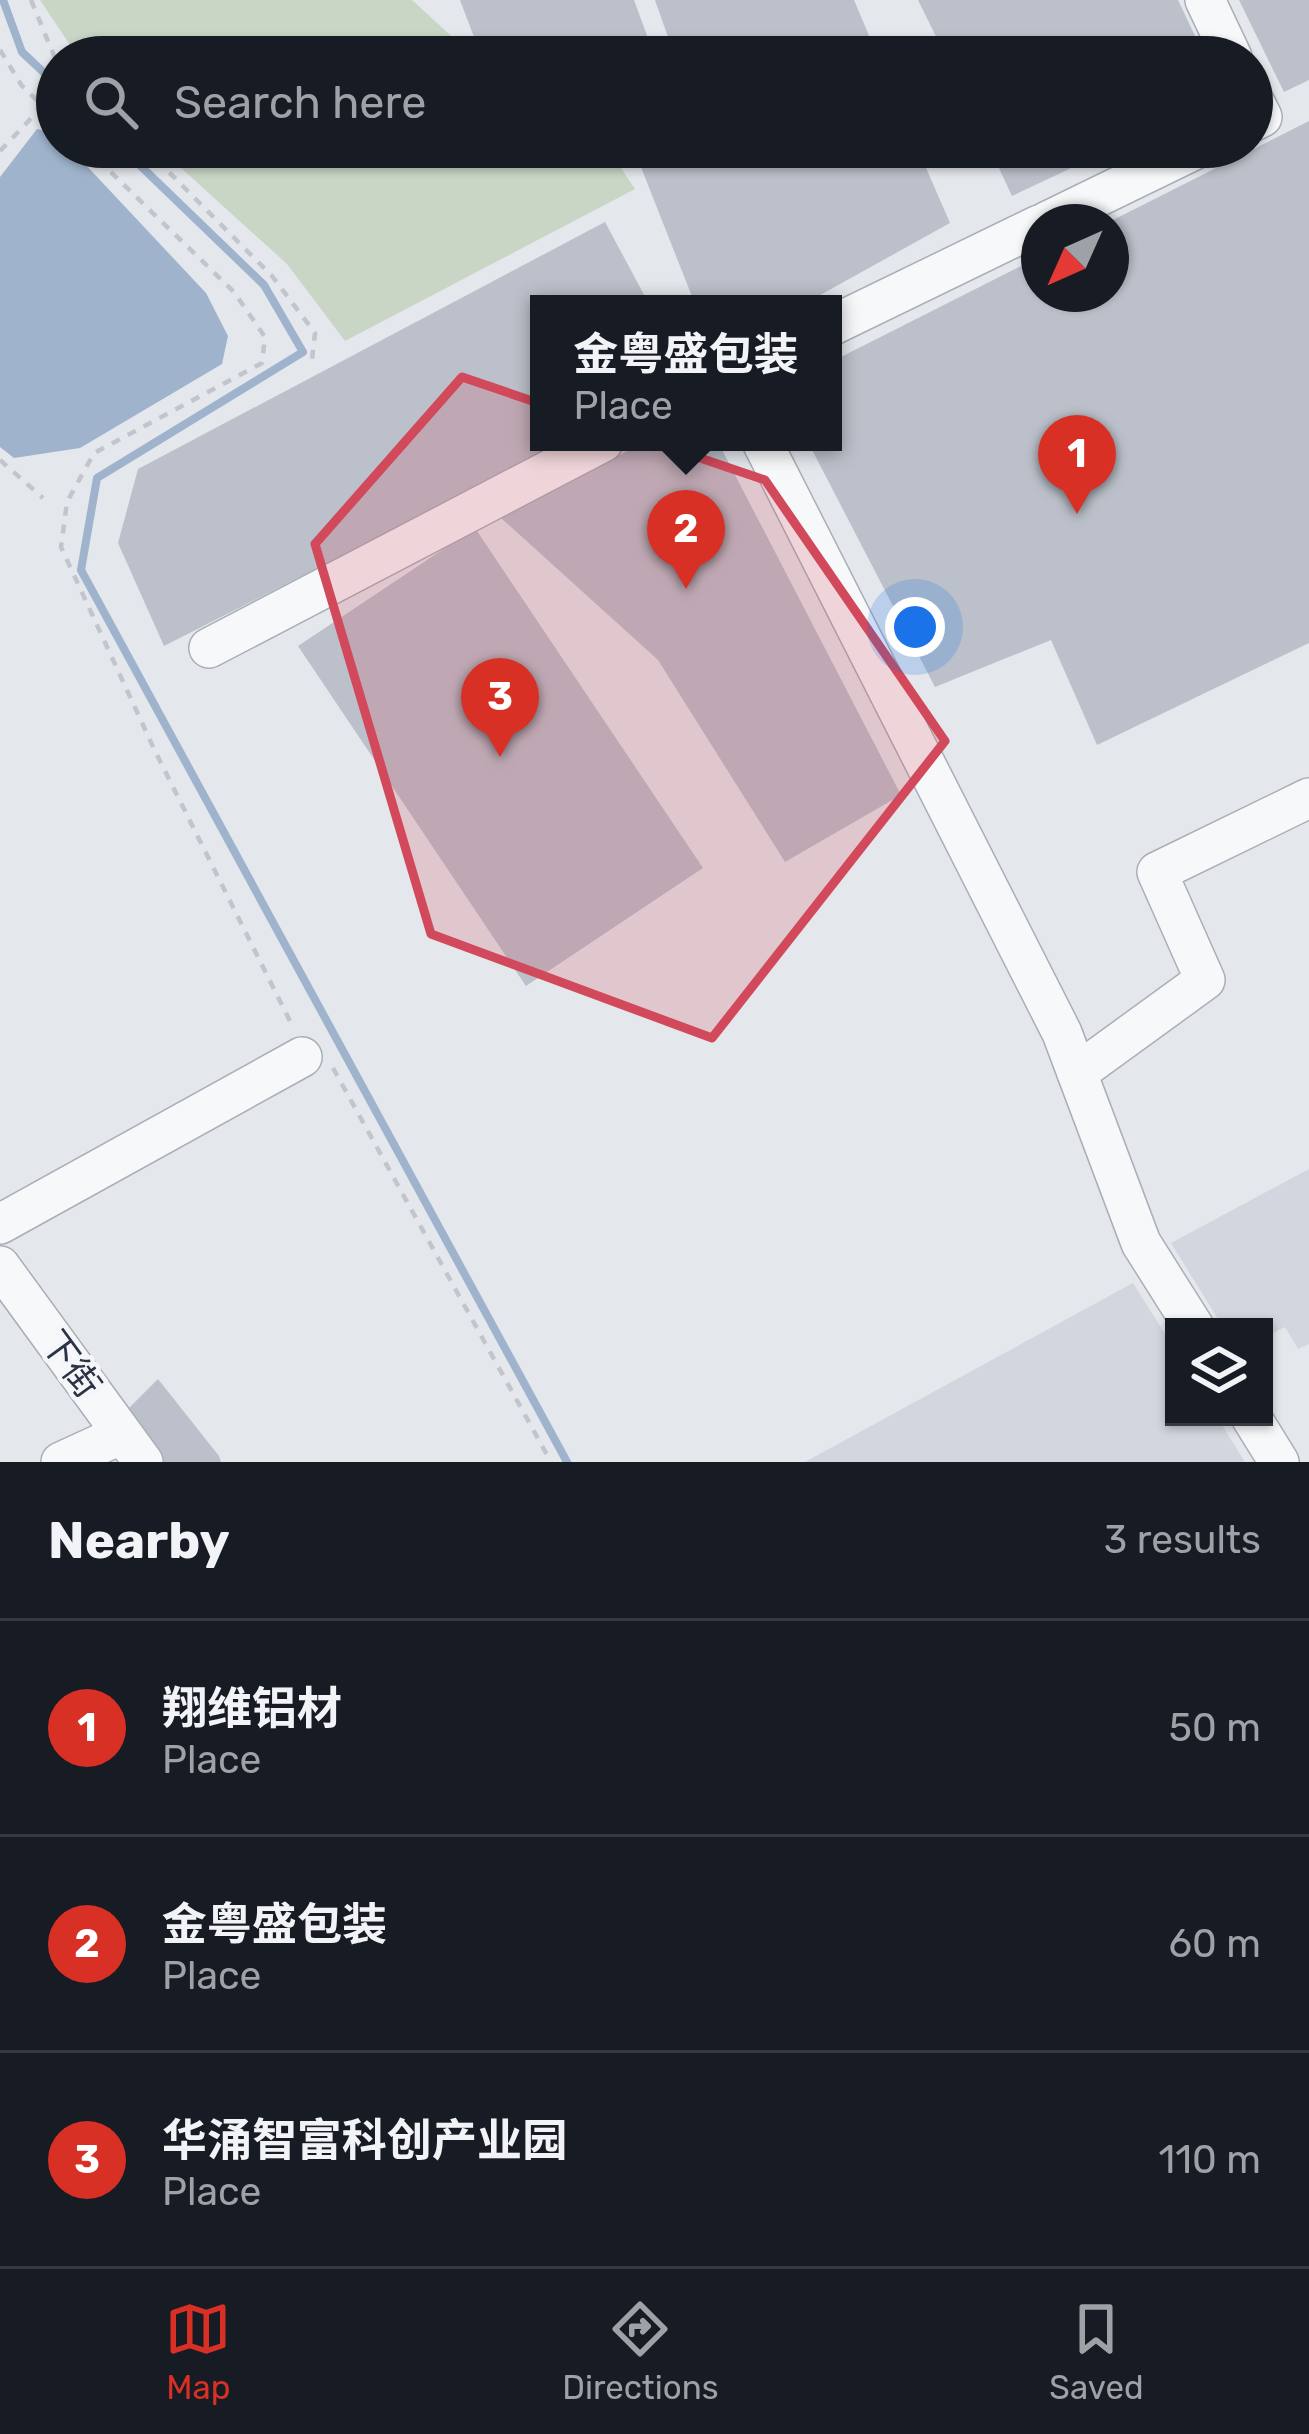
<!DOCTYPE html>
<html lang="en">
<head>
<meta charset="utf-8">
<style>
	body { margin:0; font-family:Rubik,"Noto Sans SC",sans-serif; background:#242831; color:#f1f3f6 }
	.controls { position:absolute; right:36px; bottom:36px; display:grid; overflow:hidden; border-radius:0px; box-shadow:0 3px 9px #0004 }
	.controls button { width:108px; height:108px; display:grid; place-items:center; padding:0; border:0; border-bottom:3px solid #363941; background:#171b24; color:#f1f3f6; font:60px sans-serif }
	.compass { position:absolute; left:1021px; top:204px; width:108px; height:108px; border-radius:50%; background:#171b24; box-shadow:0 3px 9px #0004; rotate:225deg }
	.you { position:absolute; left:915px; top:627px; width:42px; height:42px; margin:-30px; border:9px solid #fff; border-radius:50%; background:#1a73e8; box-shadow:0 0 0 18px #1a73e833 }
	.badge { display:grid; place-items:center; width:78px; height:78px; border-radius:50%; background:#d93025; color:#fff; font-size:39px; font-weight:700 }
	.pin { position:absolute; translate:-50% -99px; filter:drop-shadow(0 3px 6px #0008) }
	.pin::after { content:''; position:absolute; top:63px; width:42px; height:36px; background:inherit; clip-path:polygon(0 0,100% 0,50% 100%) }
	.popup { position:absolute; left:530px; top:295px; width:312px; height:156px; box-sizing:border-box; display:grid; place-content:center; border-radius:0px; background:#171b24; filter:drop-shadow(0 3px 9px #0005); font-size:39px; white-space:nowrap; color:#9ea1a6 }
	.popup b { font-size:45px; color:#f1f3f6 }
	.popup::after { content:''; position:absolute; left:50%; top:100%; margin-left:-24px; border:24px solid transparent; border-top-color:#171b24 }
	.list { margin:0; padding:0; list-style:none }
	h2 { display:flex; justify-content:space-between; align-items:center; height:156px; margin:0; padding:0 48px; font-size:51px }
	h2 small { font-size:39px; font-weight:400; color:#9ea1a6 }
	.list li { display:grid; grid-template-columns:78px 1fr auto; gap:36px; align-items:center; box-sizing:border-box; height:216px; padding:0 48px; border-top:3px solid #363941 }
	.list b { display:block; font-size:45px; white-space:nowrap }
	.list p { margin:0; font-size:39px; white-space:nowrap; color:#9ea1a6 }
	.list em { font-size:39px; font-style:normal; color:#9ea1a6 }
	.icon { flex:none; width:66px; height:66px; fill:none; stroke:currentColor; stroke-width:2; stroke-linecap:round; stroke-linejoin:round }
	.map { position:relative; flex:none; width:1309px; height:1462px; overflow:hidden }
	.search { position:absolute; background:#171b24; box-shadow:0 3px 9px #0004; left:36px; right:36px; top:36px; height:132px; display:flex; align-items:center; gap:30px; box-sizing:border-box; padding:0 42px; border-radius:66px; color:#9ea1a6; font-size:45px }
	.sheet { height:804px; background:#171b24 }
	nav { display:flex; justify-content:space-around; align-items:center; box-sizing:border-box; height:168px; border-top:3px solid #363941; background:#171b24; font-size:33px; color:#9ea1a6 }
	nav a { display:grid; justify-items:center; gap:6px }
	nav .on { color:#d93025 }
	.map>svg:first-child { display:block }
</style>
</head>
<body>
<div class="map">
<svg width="1309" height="1462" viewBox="0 0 1309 1462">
	<rect width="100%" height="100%" fill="#e4e7ec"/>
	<!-- built -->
	<g fill="#d2d6de">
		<path d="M1309 1169V1344L1298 1349 1285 1327 1264 1337V1327H1223L1171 1243Z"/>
		<path d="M1133 1283 1174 1348V1417H1217L1245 1462H805Z"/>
	</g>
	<!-- green -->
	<g fill="#c9d6c5">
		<path d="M40 0H412L474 57H78Z"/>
		<path d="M158 147H607L635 189 345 341 287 264Z"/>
	</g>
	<!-- water -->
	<path fill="#9fb4cc" d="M37 129 57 133V147H69L206 293 228 336 222 364 80 448 14 458 0 447V177Z"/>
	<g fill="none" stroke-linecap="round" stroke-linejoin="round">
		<!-- stream -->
		<g stroke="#9fb4cc" stroke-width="8">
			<path d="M3 0 22 52 57 85"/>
			<path d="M121 147 264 285 303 352 97 478 81 570 567 1462"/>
		</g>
	</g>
	<!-- building -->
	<g fill="#bbc0ca">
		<path d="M460 0H634L655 57H496L477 45Z"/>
		<path d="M655 0H854L878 57H675Z"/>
		<path d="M918 0H1178L1205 57H946Z"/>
		<path d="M1239 0H1309V80L1284 92Z"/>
		<path d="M1309 121V643L1097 745 1051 640 935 687 808 442H833V361L1039 257V294H1111V221Z"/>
		<path d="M633 147H917L950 223 804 304H695Z"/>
		<path d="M989 147H1116L1012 196Z"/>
		<path d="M605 222 649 304H539V442H566L164 646 118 543 138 469Z"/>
		<path d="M644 442H718L901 795 785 862 658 660 501 518Z"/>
		<path d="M475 528 703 868 526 986 298 646Z"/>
		<path d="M158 1379 219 1456 221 1462H162L128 1409Z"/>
	</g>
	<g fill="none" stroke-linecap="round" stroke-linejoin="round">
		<!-- minor casing -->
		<g stroke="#a9aeb7" stroke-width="42">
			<g id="minor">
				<path d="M1205 0 1232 57"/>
				<path d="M1252 97 1262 117 1252 122"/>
				<path d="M1046 222 1200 147"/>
				<path d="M833 325 1039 225"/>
				<path d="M762 442 1062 1033 1141 1243 1194 1327"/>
				<path d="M209 648 603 442"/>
				<path d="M1077 1073 1205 980 1157 872 1309 798"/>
				<path d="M0 1224 302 1057"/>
				<path d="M0 1266 143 1462"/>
				<path d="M1251 1417 1279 1462"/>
				<path d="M61 1462 122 1434"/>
			</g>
		</g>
		<!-- path -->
		<g stroke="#c2c5cb" stroke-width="4.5" stroke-dasharray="9 9" stroke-linecap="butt">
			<path d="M31 0 57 63"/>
			<path d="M0 50 22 86 57 120"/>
			<path d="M85 147 234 292 265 337 262 363 94 453 67 502 61 547 155 751 294 1029"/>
			<path d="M144 147 272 276 315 333 312 360"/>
			<path d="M0 151 57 91"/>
			<path d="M0 460 43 498"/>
			<path d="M333 1068 551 1462"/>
		</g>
		<!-- minor -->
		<use href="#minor" stroke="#f7f8fa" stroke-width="39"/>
	</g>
	<!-- marked area -->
	<path fill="#d1495b" fill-opacity="0.2" stroke="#d1495b" stroke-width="9" stroke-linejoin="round" d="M462 377 765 480 945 741 712 1038 431 934 315 544Z"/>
	<g text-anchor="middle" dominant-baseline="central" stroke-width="9" stroke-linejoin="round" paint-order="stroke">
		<!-- street labels -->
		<g font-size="36" fill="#2b3445" stroke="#f4f6f9">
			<text transform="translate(71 1364) rotate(54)">下街</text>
		</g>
	</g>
</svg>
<div class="controls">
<button><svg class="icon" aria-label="layers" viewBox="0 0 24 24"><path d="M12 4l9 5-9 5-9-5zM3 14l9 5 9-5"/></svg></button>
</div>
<svg class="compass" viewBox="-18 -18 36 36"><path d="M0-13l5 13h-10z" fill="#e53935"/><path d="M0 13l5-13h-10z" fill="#9ea1a6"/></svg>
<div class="you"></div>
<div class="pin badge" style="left:1077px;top:514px">1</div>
<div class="pin badge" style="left:686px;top:589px">2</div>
<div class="popup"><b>金粤盛包装</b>Place</div>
<div class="pin badge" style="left:500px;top:757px">3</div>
<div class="search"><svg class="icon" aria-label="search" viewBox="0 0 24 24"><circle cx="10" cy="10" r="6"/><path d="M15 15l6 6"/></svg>Search here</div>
</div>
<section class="sheet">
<h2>Nearby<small>3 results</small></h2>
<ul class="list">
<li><span class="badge">1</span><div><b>翔维铝材</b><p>Place</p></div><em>50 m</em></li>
<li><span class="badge">2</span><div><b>金粤盛包装</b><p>Place</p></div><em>60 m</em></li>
<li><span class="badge">3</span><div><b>华涌智富科创产业园</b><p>Place</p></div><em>110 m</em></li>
</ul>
</section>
<nav>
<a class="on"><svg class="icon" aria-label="map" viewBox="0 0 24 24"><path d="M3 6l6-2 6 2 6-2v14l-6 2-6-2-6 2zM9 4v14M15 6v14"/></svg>Map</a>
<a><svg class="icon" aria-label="directions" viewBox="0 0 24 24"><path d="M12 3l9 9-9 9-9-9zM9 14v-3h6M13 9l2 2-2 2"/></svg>Directions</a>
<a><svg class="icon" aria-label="saved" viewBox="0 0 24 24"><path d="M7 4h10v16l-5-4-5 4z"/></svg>Saved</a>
</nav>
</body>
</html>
